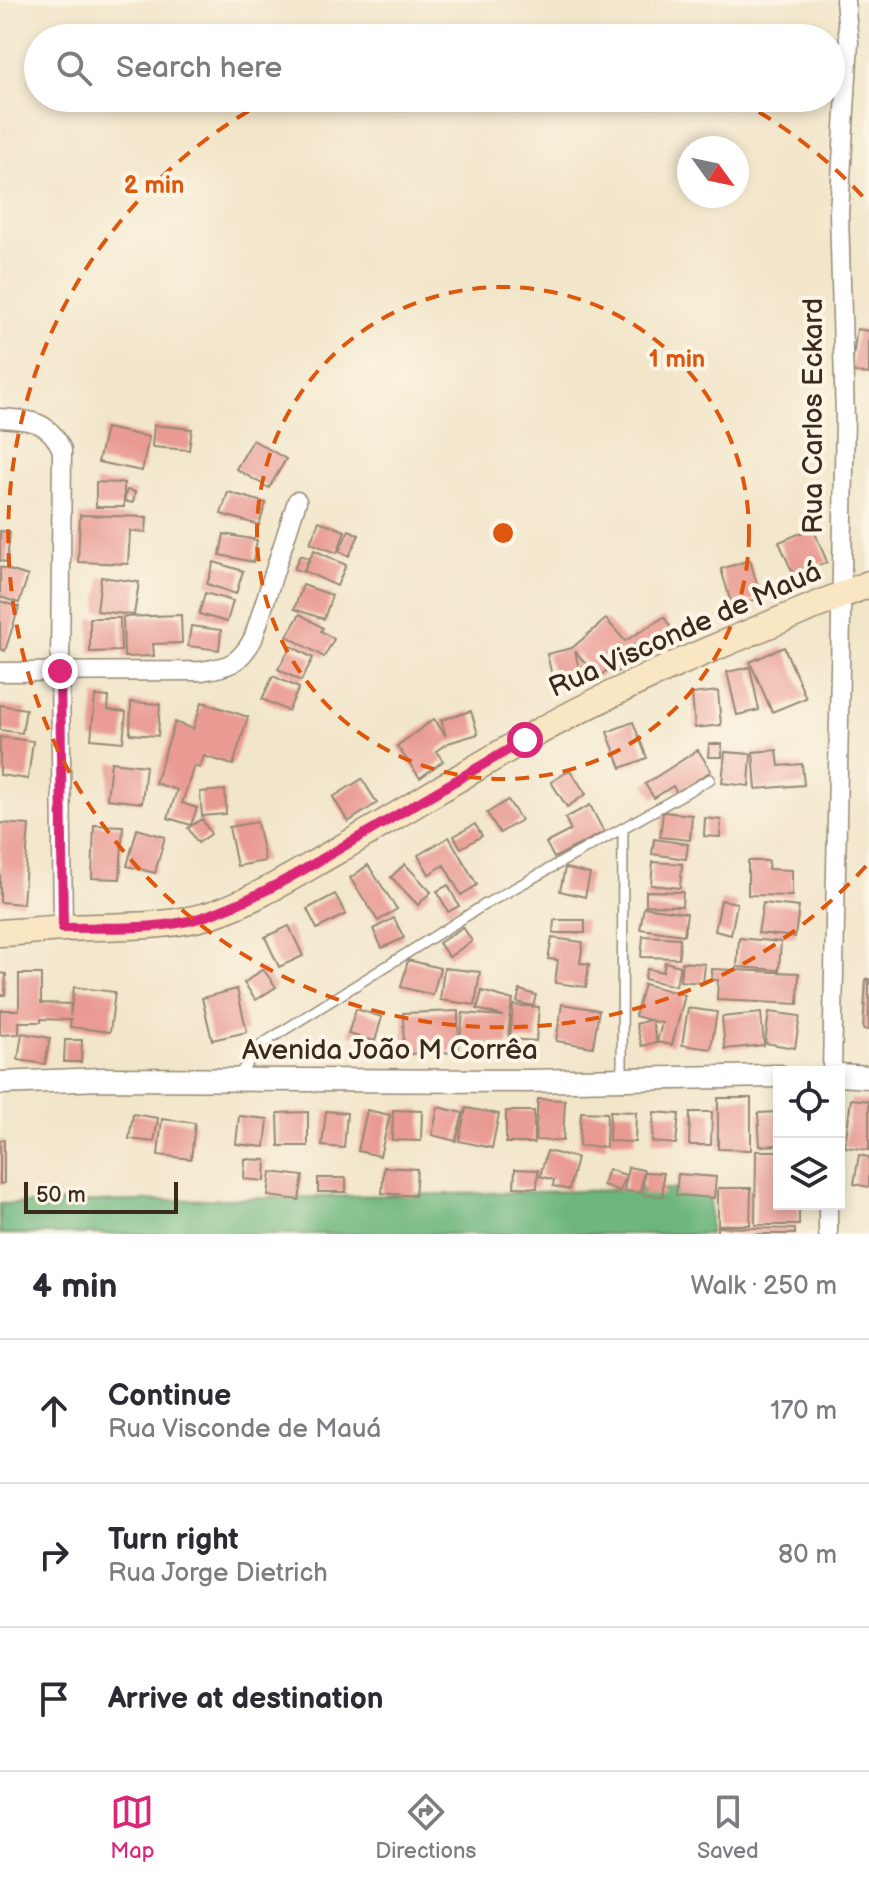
<!DOCTYPE html>
<html lang="en">
<head>
<meta charset="utf-8">
<style>
	body { margin:0; font-family:"Balsamiq Sans",sans-serif; background:#f7f7f7; color:#2b2b33 }
	.controls { position:absolute; right:24px; bottom:24px; display:grid; overflow:hidden; border-radius:0px; box-shadow:0 4px 12px #0003 }
	.controls button { width:72px; height:72px; display:grid; place-items:center; padding:0; border:0; border-bottom:2px solid #e1e1e2; background:#fff; color:#2b2b33; font:40px sans-serif }
	.compass { position:absolute; left:677px; top:136px; width:72px; height:72px; border-radius:50%; background:#fff; box-shadow:0 4px 12px #0003; rotate:123deg }
	.scale { position:absolute; left:24px; bottom:20px; width:154px; box-sizing:border-box; padding-left:8px; border:4px solid #3b2a1e; border-top:0; font-size:22px; line-height:28px; white-space:nowrap; color:#3b2a1e; -webkit-text-stroke:6px #fcf5e5; paint-order:stroke }
	.stop { position:absolute; width:24px; height:24px; margin:-18px; border:6px solid #db2777; border-radius:50%; background:#fff }
	.stop.end { background:#db2777; border-color:#fff; box-shadow:0 2px 8px #0008 }
	.list { margin:0; padding:0; list-style:none }
	h2 { display:flex; justify-content:space-between; align-items:center; height:104px; margin:0; padding:0 32px; font-size:34px }
	h2 small { font-size:26px; font-weight:400; color:#7c7c81 }
	.list li { display:grid; grid-template-columns:52px 1fr auto; gap:24px; align-items:center; box-sizing:border-box; height:144px; padding:0 32px; border-top:2px solid #e1e1e2 }
	.list b { display:block; font-size:30px; white-space:nowrap }
	.list p { margin:0; font-size:26px; white-space:nowrap; color:#7c7c81 }
	.list em { font-size:26px; font-style:normal; color:#7c7c81 }
	.icon { flex:none; width:44px; height:44px; fill:none; stroke:currentColor; stroke-width:2; stroke-linecap:round; stroke-linejoin:round }
	.map { position:relative; flex:none; width:869px; height:1234px; overflow:hidden }
	.search { position:absolute; background:#fff; box-shadow:0 4px 12px #0003; left:24px; right:24px; top:24px; height:88px; display:flex; align-items:center; gap:20px; box-sizing:border-box; padding:0 28px; border-radius:44px; color:#7c7c81; font-size:30px }
	.sheet { height:536px; background:#fff }
	nav { display:flex; justify-content:space-around; align-items:center; box-sizing:border-box; height:112px; border-top:2px solid #e1e1e2; background:#fff; font-size:22px; color:#7c7c81 }
	nav a { display:grid; justify-items:center; gap:4px }
	nav .on { color:#db2777 }
	.map>svg:first-child { display:block }
</style>
</head>
<body>
<div class="map">
<svg width="869" height="1234" viewBox="0 0 869 1234">
	<rect width="100%" height="100%" fill="#fcf5e5"/>
	<filter id="ink" filterUnits="userSpaceOnUse"><feTurbulence type="fractalNoise" baseFrequency=".0125" numOctaves="2"/><feDisplacementMap in="SourceGraphic" scale="16" xChannelSelector="R" yChannelSelector="G"/><feConvolveMatrix kernelMatrix="1 2 1 2 8 2 1 2 1" color-interpolation-filters="sRGB"/></filter>
	<filter id="wash" filterUnits="userSpaceOnUse"><feTurbulence type="fractalNoise" baseFrequency=".006" numOctaves="4" result="noise"/><feDisplacementMap in="SourceGraphic" scale="32" xChannelSelector="R" yChannelSelector="G"/><feGaussianBlur stdDeviation="1.8" result="paint"/><feColorMatrix in="noise" values="0 0 0 0 0 0 0 0 0 0 0 0 0 0 0 0 0 1.4 0 .05"/><feComposite in="paint" operator="in"/></filter>
	<g filter="url(#wash)">
		<rect width="100%" height="100%" fill="#f2e6ca"/>
		<!-- forest -->
		<path fill="#6cb57c" stroke="#54704d" stroke-width="2" d="M710 1188V1234H0V1204Z"/>
		<g id="blocks">
			<!-- building -->
			<g fill="#e99a93" fill-rule="evenodd">
				<path d="M857 329 869 331V374L851 372Z"/>
				<path d="M154 425 192 429 189 450 152 447Z"/>
				<path d="M106 428 149 437 142 471 98 462Z"/>
				<path d="M253 440 286 459 269 488 236 469Z"/>
				<path d="M96 482 124 483V507H96Z"/>
				<path d="M127 490 135 492 133 503 124 501Z"/>
				<path d="M228 492 266 503 259 525 221 514Z"/>
				<path d="M80 515 147 517 146 532 130 531 128 564 78 562Z"/>
				<path d="M319 521 345 531 337 553 310 543Z"/>
				<path d="M813 528 827 562 794 576 779 542Z"/>
				<path d="M349 530 359 535 349 556 339 551Z"/>
				<path d="M0 531 10 532 7 562 0 561Z"/>
				<path d="M224 534 257 540 253 562 220 555Z"/>
				<path d="M314 550 346 565 337 586 304 571Z"/>
				<path d="M300 555 309 558 303 572 294 569Z"/>
				<path d="M750 560 761 598 732 606 721 569Z"/>
				<path d="M214 562 243 571 236 594 207 584Z"/>
				<path d="M0 567 28 576 19 603 0 597Z"/>
				<path d="M101 577 139 582 134 615 97 611Z"/>
				<path d="M303 585 332 595 324 619 294 609Z"/>
				<path d="M205 593 233 601 227 622 199 614Z"/>
				<path d="M0 601 19 607 5 651 0 649Z"/>
				<path d="M300 614 323 628 321 631 334 639 324 657 287 636Z"/>
				<path d="M181 615 182 643 153 644 154 656 124 657 123 617Z"/>
				<path d="M664 617 677 638 637 662 634 657 616 673 611 667 598 678 575 651 580 674 553 680 547 654 572 648 606 619 625 641Z"/>
				<path d="M90 618H120L121 651 90 652Z"/>
				<path d="M191 626 221 630 219 650 188 646Z"/>
				<path d="M291 646 313 658 301 681 278 669Z"/>
				<path d="M784 647 806 698 772 712 750 662Z"/>
				<path d="M750 667 759 710 737 715 727 672Z"/>
				<path d="M273 676 299 688 288 711 262 699Z"/>
				<path d="M718 691 721 725 695 728 692 694Z"/>
				<path d="M95 696 109 697 108 710 126 712 123 742 91 739Z"/>
				<path d="M131 702 160 704 158 736 130 734Z"/>
				<path d="M202 702 248 717 233 765 204 756 200 768 194 766 182 803 197 808 191 825 168 818 177 790 155 783 175 722 193 729Z"/>
				<path d="M0 705 26 709 22 733 0 730Z"/>
				<path d="M471 711 478 734 448 743 436 751 443 761 420 778 397 746 434 719 446 736 441 720Z"/>
				<path d="M633 722 647 758 621 768 607 732Z"/>
				<path d="M0 737 33 741 28 779 0 775Z"/>
				<path d="M709 744H722V757H708Z"/>
				<path d="M698 750 711 771 677 793 673 786 654 798 645 784Z"/>
				<path d="M777 750 779 766 802 764 804 785 756 789 753 752Z"/>
				<path d="M725 752 751 754 749 786 722 783Z"/>
				<path d="M111 762 146 766 142 803 107 799Z"/>
				<path d="M570 770 586 794 567 807 551 782Z"/>
				<path d="M362 779 377 803 348 822 333 797Z"/>
				<path d="M225 790 226 814 202 816 200 792Z"/>
				<path d="M508 800 521 820 500 833 487 813Z"/>
				<path d="M590 805 604 832 554 858 546 843 571 830 565 818Z"/>
				<path d="M663 812 692 815 690 840 660 837Z"/>
				<path d="M705 818 721 820 720 837 704 836Z"/>
				<path d="M202 819 211 834 198 843 188 828Z"/>
				<path d="M257 822 265 861 237 866 229 827Z"/>
				<path d="M0 823 29 825 23 904 0 902Z"/>
				<path d="M475 824 482 836 461 848 454 836Z"/>
				<path d="M94 825 123 826 120 879 92 878Z"/>
				<path d="M137 829 165 837 155 873 127 866Z"/>
				<path d="M449 837 477 885 461 895 444 865 429 874 418 855Z"/>
				<path d="M654 839 688 844 686 859 652 854Z"/>
				<path d="M748 861H769L768 869 792 870V896L748 895Z"/>
				<path d="M653 862 682 864 680 888 651 885Z"/>
				<path d="M405 864 431 892 418 905 391 877Z"/>
				<path d="M368 865 397 909 378 921 350 878Z"/>
				<path d="M565 868 590 874 585 897 560 891Z"/>
				<path d="M448 885 459 906 448 912 437 891Z"/>
				<path d="M646 891 683 892 682 906 646 905Z"/>
				<path d="M335 894 346 914 317 929 307 909Z"/>
				<path d="M721 900 737 903 731 935 715 931Z"/>
				<path d="M763 903 799 907 795 937 758 933Z"/>
				<path d="M644 907 687 913 684 935 640 929Z"/>
				<path d="M394 918 404 938 382 948 373 929Z"/>
				<path d="M554 920H585V933H553Z"/>
				<path d="M289 926 303 956 279 967 265 937Z"/>
				<path d="M463 927 472 941 449 957 439 943Z"/>
				<path d="M643 936 680 938 679 958 641 957Z"/>
				<path d="M552 938 583 942 580 963 589 964 586 987 555 983 558 960 548 959Z"/>
				<path d="M739 938 781 942 779 970 737 967Z"/>
				<path d="M408 960 440 968 433 995 401 987Z"/>
				<path d="M665 962 680 966 676 986 644 979 647 969 663 972Z"/>
				<path d="M682 962 705 964 703 983 680 981Z"/>
				<path d="M444 968 480 972 475 1005 440 1000Z"/>
				<path d="M263 969 276 987 256 1000 244 983Z"/>
				<path d="M712 969 799 973 798 1004 717 1000 718 980H712Z"/>
				<path d="M0 973 6 974 5 995H0Z"/>
				<path d="M19 974H41V1003L71 1004 70 1016 74 987 115 992 110 1032 70 1027 71 1020 41 1019V1022H19V1034L0 1035V1010H19Z"/>
				<path d="M866 979H869V1030L863 1029Z"/>
				<path d="M644 984 685 995 672 1045 657 1042 642 1046 636 1024 650 1020 635 1016ZM652 1021 662 1023 657 1042Z"/>
				<path d="M237 989 247 1032 212 1040 202 998Z"/>
				<path d="M520 990 536 995 533 1006 517 1002Z"/>
				<path d="M482 991 513 1000 509 1017H510L508 1045 460 1041 463 1013 503 1016 477 1009Z"/>
				<path d="M562 1004 599 1010 593 1047 556 1041Z"/>
				<path d="M513 1005 539 1007 536 1041 510 1039Z"/>
				<path d="M688 1008 717 1012 711 1049 682 1045Z"/>
				<path d="M356 1009 382 1017 375 1041 348 1034Z"/>
				<path d="M458 1011 459 1052 404 1054 403 1013Z"/>
				<path d="M769 1012 800 1016 795 1048 765 1043Z"/>
				<path d="M761 1013 764 1045 725 1049 722 1017Z"/>
				<path d="M22 1033 50 1038 45 1064 18 1060Z"/>
				<path d="M65 1040H82L81 1062H64Z"/>
				<path d="M718 1098H751V1150L718 1149Z"/>
				<path d="M538 1099 565 1100 563 1141 535 1140Z"/>
				<path d="M851 1099 869 1101V1150L845 1147Z"/>
				<path d="M438 1107 463 1113 456 1141 432 1135Z"/>
				<path d="M466 1108 499 1114 492 1148 459 1141Z"/>
				<path d="M367 1110 390 1115 380 1156 358 1151Z"/>
				<path d="M393 1110 422 1111 421 1141 392 1140Z"/>
				<path d="M326 1111 347 1113 344 1148 322 1146Z"/>
				<rect x="506" y="1111" width="28" height="32"/>
				<path d="M610 1111 636 1112 635 1142 609 1141Z"/>
				<path d="M308 1112V1146H279L278 1113Z"/>
				<path d="M581 1112 607 1113 606 1147 579 1146Z"/>
				<path d="M654 1112 679 1114 676 1144 652 1142Z"/>
				<path d="M690 1112H712L711 1145H689Z"/>
				<path d="M779 1112V1145L760 1146 758 1113Z"/>
				<path d="M133 1114 158 1118 154 1142 129 1139Z"/>
				<path d="M239 1116 268 1119 265 1147 236 1144Z"/>
				<path d="M162 1119 195 1123 191 1159 158 1155Z"/>
				<path d="M0 1140H4V1183L0 1184Z"/>
				<path d="M547 1151 577 1158 569 1190 553 1186 554 1180 540 1176Z"/>
				<path d="M756 1151H779V1204H799V1225H755Z"/>
				<path d="M859 1155 869 1157V1187L854 1184Z"/>
				<path d="M245 1159 266 1160 265 1181 244 1179Z"/>
				<path d="M384 1167 417 1169 415 1196 382 1193Z"/>
				<path d="M628 1167 644 1170 640 1193 624 1191Z"/>
				<path d="M515 1169 538 1170 537 1188 514 1187Z"/>
				<path d="M608 1169 626 1175 620 1191 603 1185Z"/>
				<path d="M271 1172 303 1176 299 1200 268 1196Z"/>
				<path d="M644 1172 663 1173V1196L643 1195Z"/>
				<path d="M678 1174 716 1177 714 1198 676 1195Z"/>
				<rect x="318" y="1178" width="28" height="14"/>
				<path d="M718 1188H751L750 1225H718Z"/>
				<path d="M717 1227 795 1229V1234H717Z"/>
			</g>
		</g>
	</g>
	<g filter="url(#ink)">
		<use href="#blocks" fill-opacity="0" stroke="#968874" stroke-width="2"/>
		<g fill="none" stroke-linecap="round" stroke-linejoin="round">
			<!-- service casing -->
			<g stroke="#968874" stroke-width="12">
				<g id="service">
					<path d="M623 828 710 779"/>
					<path d="M237 1077 262 1044 484 905 623 828 622 1079"/>
				</g>
			</g>
			<!-- minor casing -->
			<g stroke="#968874" stroke-width="21">
				<g id="minor">
					<path d="M0 418C30 420 49 420 62 450L60 671 63 928"/>
					<path d="M0 672 201 671C229 667 239 664 253 639L297 501"/>
					<path d="M832 1072 845 418 839 213 849 42 845 0"/>
					<path d="M828 1234V1204"/>
				</g>
			</g>
			<!-- tertiary casing -->
			<g stroke="#968874" stroke-width="25">
				<g id="tertiary">
					<path d="M839 1075 869 1077"/>
					<path d="M0 1083 102 1079 526 1081 779 1076"/>
				</g>
			</g>
			<!-- secondary casing -->
			<g stroke="#968874" stroke-width="29">
				<path id="secondary" d="M0 933C22 932 44 929 66 928 111 926 155 928 199 918 247 906 297 873 340 849 401 813 461 776 522 741 633 678 751 632 869 584"/>
			</g>
			<!-- service -->
			<use href="#service" stroke="#fff" stroke-width="9"/>
			<!-- minor -->
			<use href="#minor" stroke="#fff" stroke-width="18"/>
			<!-- tertiary -->
			<use href="#tertiary" stroke="#fff" stroke-width="22"/>
			<!-- secondary -->
			<use href="#secondary" stroke="#f9e7c3" stroke-width="26"/>
		</g>
	</g>
	<g fill="none" stroke-linecap="round" stroke-linejoin="round" filter="url(#ink)">
		<!-- route -->
		<path stroke="#db2777" stroke-width="10" d="M60 671 63 928C109 927 159 931 203 917 257 899 307 868 356 839 412 806 468 773 525 740"/>
	</g>
	<!-- distance rings -->
	<g fill="none" stroke="#df570d" stroke-width="4" stroke-dasharray="14 10">
		<circle cx="503" cy="533" r="246"/>
		<path d="M866 866A493 493 0 1 1 268 100M738 100A493 493 0 0 1 866 200"/>
	</g>
	<g text-anchor="middle" dominant-baseline="central" stroke-width="8" stroke-linejoin="round" paint-order="stroke">
		<!-- street labels -->
		<g font-size="28" fill="#3b2a1e" stroke="#fcf5e5">
			<text transform="translate(813 416) rotate(-90)">Rua Carlos Eckard</text>
			<text transform="translate(685 630) rotate(-24)">Rua Visconde de Mauá</text>
			<text x="390" y="1050">Avenida João M Corrêa</text>
		</g>
	</g>
	<circle cx="503" cy="533" r="12" fill="#df570d" stroke="#fcf5e5" stroke-width="4"/>
	<g font-size="24" text-anchor="middle" font-weight="bold" fill="#df570d" stroke="#fcf5e5" stroke-width="8" stroke-linejoin="round" paint-order="stroke">
		<text x="154" y="193">2 min</text>
		<text x="677" y="367">1 min</text>
	</g>
</svg>
<div class="controls">
<button><svg class="icon" aria-label="locate" viewBox="0 0 24 24"><circle cx="12" cy="12" r="6"/><path d="M12 2v4M12 18v4M2 12h4M18 12h4"/></svg></button>
<button><svg class="icon" aria-label="layers" viewBox="0 0 24 24"><path d="M12 4l9 5-9 5-9-5zM3 14l9 5 9-5"/></svg></button>
</div>
<svg class="compass" viewBox="-18 -18 36 36"><path d="M0-13l5 13h-10z" fill="#e53935"/><path d="M0 13l5-13h-10z" fill="#7c7c81"/></svg>
<div class="scale">50 m</div>
<div class="stop" style="left:525px;top:740px"></div>
<div class="stop end" style="left:60px;top:671px"></div>
<div class="search"><svg class="icon" aria-label="search" viewBox="0 0 24 24"><circle cx="10" cy="10" r="6"/><path d="M15 15l6 6"/></svg>Search here</div>
</div>
<section class="sheet">
<h2>4 min<small>Walk · 250 m</small></h2>
<ul class="list">
<li><svg class="icon" aria-label="ahead" viewBox="0 0 24 24"><path d="M12 20V5M6 11l6-6 6 6"/></svg><div><b>Continue</b><p>Rua Visconde de Mauá</p></div><em>170 m</em></li>
<li><svg class="icon" aria-label="right" viewBox="0 0 24 24"><path d="M7 20v-9h11M14 6l5 5-5 5"/></svg><div><b>Turn right</b><p>Rua Jorge Dietrich</p></div><em>80 m</em></li>
<li><svg class="icon" aria-label="arrive" viewBox="0 0 24 24"><path d="M6 21V4h12l-3 4 3 4H6"/></svg><div><b>Arrive at destination</b></div></li>
</ul>
</section>
<nav>
<a class="on"><svg class="icon" aria-label="map" viewBox="0 0 24 24"><path d="M3 6l6-2 6 2 6-2v14l-6 2-6-2-6 2zM9 4v14M15 6v14"/></svg>Map</a>
<a><svg class="icon" aria-label="directions" viewBox="0 0 24 24"><path d="M12 3l9 9-9 9-9-9zM9 14v-3h6M13 9l2 2-2 2"/></svg>Directions</a>
<a><svg class="icon" aria-label="saved" viewBox="0 0 24 24"><path d="M7 4h10v16l-5-4-5 4z"/></svg>Saved</a>
</nav>
</body>
</html>
